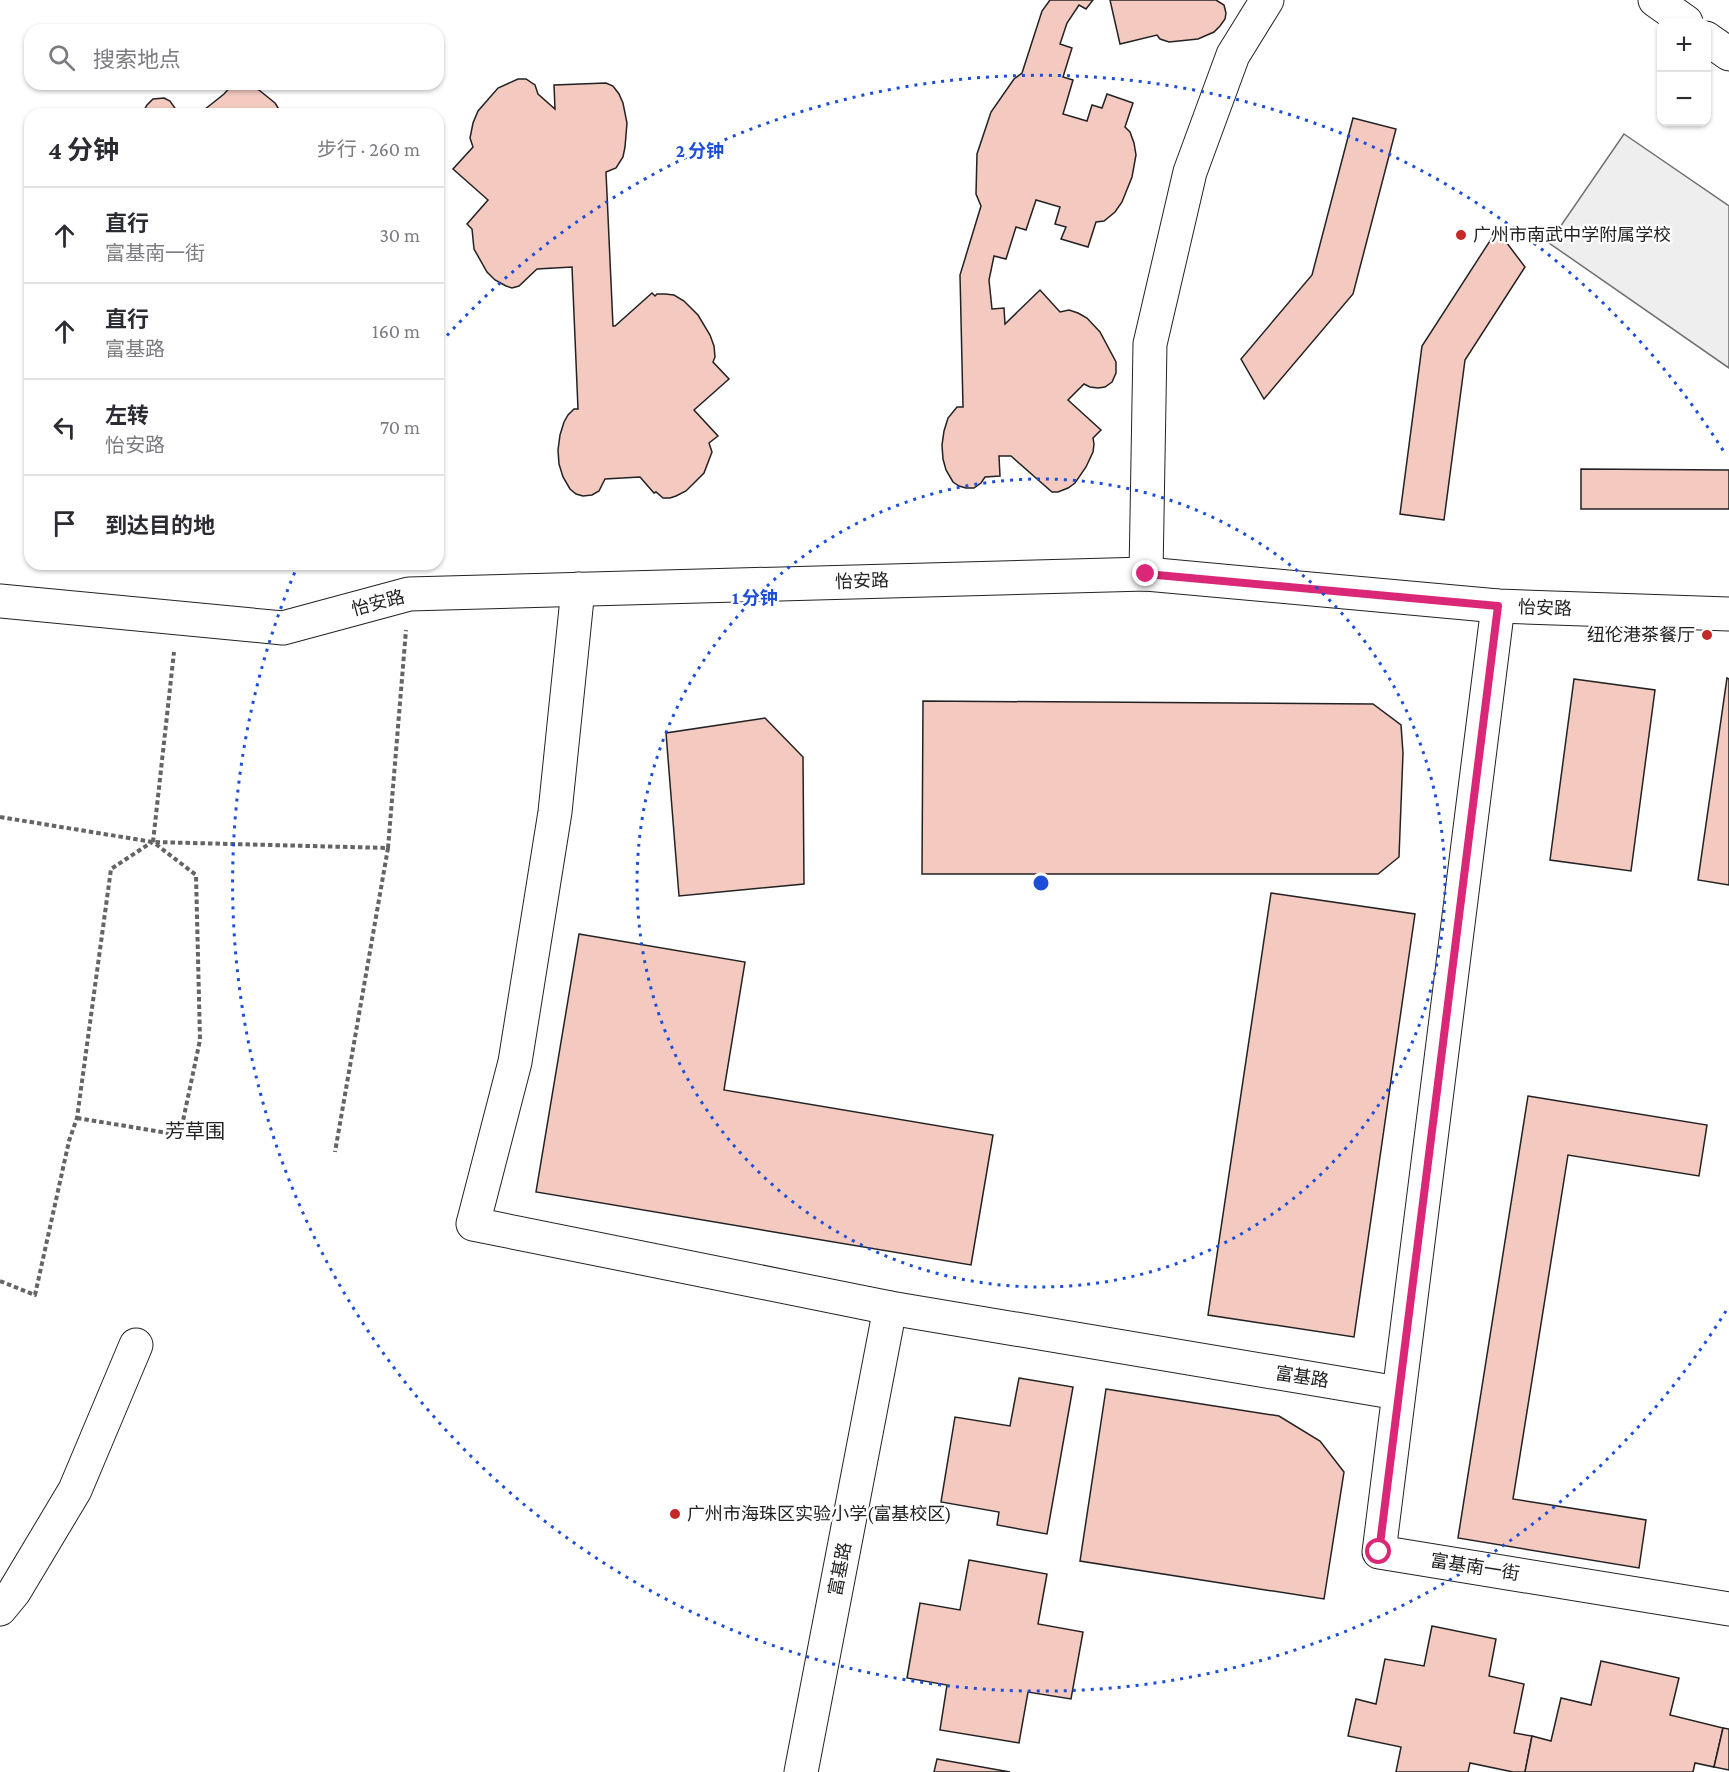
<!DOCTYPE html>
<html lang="zh">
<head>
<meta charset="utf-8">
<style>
	body { margin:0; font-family:"Crimson Pro","Noto Sans SC",serif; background:#f7f7f7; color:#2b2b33 }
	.controls { position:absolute; right:18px; top:18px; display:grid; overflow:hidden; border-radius:12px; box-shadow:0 2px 4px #0004 }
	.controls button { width:54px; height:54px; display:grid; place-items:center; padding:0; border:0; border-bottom:2px solid #e1e1e2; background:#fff; color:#2b2b33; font:30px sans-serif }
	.stop { position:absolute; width:18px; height:18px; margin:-14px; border:4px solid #db2777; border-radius:50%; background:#fff }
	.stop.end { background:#db2777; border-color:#fff; box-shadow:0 2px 6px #0008 }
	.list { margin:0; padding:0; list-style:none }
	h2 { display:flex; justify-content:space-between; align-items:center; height:78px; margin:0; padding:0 24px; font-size:26px }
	h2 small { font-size:20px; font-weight:400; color:#7c7c81 }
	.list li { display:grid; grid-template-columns:39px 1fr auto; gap:18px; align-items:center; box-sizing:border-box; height:96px; padding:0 24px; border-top:2px solid #e1e1e2 }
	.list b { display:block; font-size:22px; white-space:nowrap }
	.list p { margin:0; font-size:20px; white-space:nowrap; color:#7c7c81 }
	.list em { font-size:20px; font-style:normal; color:#7c7c81 }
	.icon { flex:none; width:33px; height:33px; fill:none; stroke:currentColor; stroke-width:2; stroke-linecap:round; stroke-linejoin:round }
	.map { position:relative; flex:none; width:1729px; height:1772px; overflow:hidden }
	.search { position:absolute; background:#fff; box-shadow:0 2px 4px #0004; left:24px; top:24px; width:420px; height:66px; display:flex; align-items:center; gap:15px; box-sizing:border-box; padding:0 21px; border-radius:18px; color:#7c7c81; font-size:22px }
	.panel { position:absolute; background:#fff; box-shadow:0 2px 4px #0004; left:24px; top:108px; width:420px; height:462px; border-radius:18px }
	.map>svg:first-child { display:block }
</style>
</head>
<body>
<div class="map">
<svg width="1729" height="1772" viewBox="0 0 1729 1772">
	<rect width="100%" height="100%" fill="#fff"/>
	<!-- green -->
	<path fill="#eee" stroke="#6f6f6f" stroke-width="1.5" d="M1624 134 1729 206V368L1549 243Z"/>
	<!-- building -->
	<g fill="#f3c9c0" stroke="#222" stroke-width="1.5">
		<path d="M1050 0H1093L1086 9 1079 5 1067 23 1060 44 1072 48 1063 77 1073 80 1063 114 1087 121 1092 105 1102 108 1107 94 1133 103 1125 127 1130 132 1134 143 1136 155 1132 177 1122 202 1115 212 1104 221 1096 222 1088 247 1061 239 1066 227 1055 224 1060 207 1036 200 1026 230 1016 227 1006 259 994 256 989 280 992 309 1004 308 1005 324 1040 290 1060 312 1069 310 1078 313 1087 318 1100 332 1116 362V373L1112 382 1105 387 1098 388 1090 387 1084 384 1068 400 1101 430 1093 438 1094 444 1093 452 1086 467 1075 483 1068 488 1058 492H1052L1011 456H999L1000 476 985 477 981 483 974 488H966L959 486 953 482 946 470 943 459 942 445 944 431 948 418 957 407H963L960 275 981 206 976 194 977 154 991 112 1014 79 1022 73 1042 11Z"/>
		<path d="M1110 0H1216L1224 5 1226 13 1225 19 1220 26 1214 32 1198 39 1169 42 1160 39 1157 35 1120 44Z"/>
		<path d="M518 79H526L535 85 538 94 555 109 554 85 606 83 613 86 619 94 623 103 627 123 625 147 623 157 616 168 606 172 613 326H615L652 293 655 296 657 294H665L674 295 684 301 698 315 710 335 714 346 715 357 713 362 729 379 694 410 718 436 709 443 712 452 704 473 686 491 676 496 670 498H663L656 492 654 493 640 477 605 479 599 491 592 495 583 496 576 494 570 489 563 477 559 464 558 450 560 435 564 422 568 415 574 409H578L572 267 537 269 519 286 512 288 506 286 495 280 487 272 474 249 472 229 467 224 488 200 453 169 473 147 470 138 473 123 478 111 498 88Z"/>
		<path d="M237 84 250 85 259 90 275 103 282 114H199L224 94 232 85Z"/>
		<path d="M164 98 170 101 179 114H142L147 105 153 99Z"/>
		<path d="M1353 118 1396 129 1353 294 1264 399 1241 359 1312 275Z"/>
		<path d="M1497 230 1525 267 1465 360 1444 520 1400 514 1422 346Z"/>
		<path d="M1581 469 1729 470V509H1581Z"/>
		<path d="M1727 678 1729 679V885L1698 880Z"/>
		<path d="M1574 679 1655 690 1631 871 1550 860Z"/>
		<path d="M923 701 1373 704 1401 725 1403 753 1399 857 1378 874H922Z"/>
		<path d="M765 718 803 757 804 884 679 896 666 733Z"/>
		<path d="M1271 893 1415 914 1354 1337 1208 1315Z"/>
		<path d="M579 934 745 962 724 1090 993 1135 971 1265 536 1192Z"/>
		<path d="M1528 1096 1707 1125 1699 1176 1568 1155 1513 1499 1646 1520 1639 1568 1458 1538Z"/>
		<path d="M1019 1378 1073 1387 1047 1534 997 1525 999 1512 941 1502 955 1417 1010 1426Z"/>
		<path d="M1106 1389 1279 1416 1320 1441 1344 1472 1324 1599 1080 1561Z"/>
		<path d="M969 1560 1047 1574 1038 1624 1083 1632 1071 1699 1028 1692 1019 1743 940 1730 947 1685 907 1678 920 1603 960 1610Z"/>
		<path d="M1432 1626 1496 1639 1489 1676 1524 1684 1514 1733 1532 1736 1525 1772H1513L1470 1763 1468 1772H1396L1401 1747 1348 1736 1356 1699 1376 1704 1385 1659 1424 1666Z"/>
		<path d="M1601 1661 1679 1678 1670 1715 1723 1728 1714 1767 1695 1763 1693 1772H1525L1532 1736 1551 1741 1561 1698 1591 1705Z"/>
		<path d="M1723 1728 1729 1729V1770L1714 1767Z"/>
		<path d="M937 1759 1010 1772H934Z"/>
	</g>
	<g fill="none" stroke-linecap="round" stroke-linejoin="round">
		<!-- minor casing -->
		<g stroke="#222" stroke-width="35">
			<g id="minor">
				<path d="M1146 574 1150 344 1190 172 1233 55 1267 0"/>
				<path d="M578 589 555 812 515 1062 473 1224 890 1308 1398 1393"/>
				<path d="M0 601 283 628 409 594 1146 574 1498 606 1729 614"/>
				<path d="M1498 606 1379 1552 1729 1609"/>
				<path d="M0 1609 14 1592 75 1490 136 1345"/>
				<path d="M801 1772 890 1308"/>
			</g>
		</g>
		<!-- major casing -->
		<g stroke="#222" stroke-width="35">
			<g id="major">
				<path d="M1655 0 1686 22"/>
				<path d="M1706 38 1729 54"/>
			</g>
		</g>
		<!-- path -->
		<g stroke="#646464" stroke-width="4" stroke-dasharray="4.5 3" stroke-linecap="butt">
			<path d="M0 817 153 842 388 848 335 1152"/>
			<path d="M153 842 174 652"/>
			<path d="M388 848 406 630"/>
			<path d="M77 1118 180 1135 200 1040 196 875 153 842"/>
			<path d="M0 1281 35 1295 69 1141 77 1118 111 869 152 842"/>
		</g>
		<!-- minor -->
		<use href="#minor" stroke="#fff" stroke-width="33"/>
		<!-- major -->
		<use href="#major" stroke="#fff" stroke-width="33"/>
	</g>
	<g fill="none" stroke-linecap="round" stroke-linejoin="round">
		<!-- route -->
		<path stroke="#db2777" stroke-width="8" d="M1146 574 1498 606 1379 1552"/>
	</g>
	<!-- distance rings -->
	<g fill="none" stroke="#1d4ed8" stroke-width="3" stroke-dasharray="3 6">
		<circle cx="1041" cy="883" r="404"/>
		<path d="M1726 1311A808 808 0 0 1 297 567M441 342A808 808 0 0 1 1726 455"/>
	</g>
	<!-- markers -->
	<g fill="#c62828" stroke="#fff" stroke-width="2">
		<circle cx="1461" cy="235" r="6"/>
		<circle cx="1707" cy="635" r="6"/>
		<circle cx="675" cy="1514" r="6"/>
	</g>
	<g text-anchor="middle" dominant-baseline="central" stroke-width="4.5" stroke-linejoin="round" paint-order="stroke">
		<!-- poi labels -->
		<g font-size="18" fill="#222" stroke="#fff" text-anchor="start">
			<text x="1473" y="235">广州市南武中学附属学校</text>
			<text x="1695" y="635" text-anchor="end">纽伦港茶餐厅</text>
			<text x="687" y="1514">广州市海珠区实验小学(富基校区)</text>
		</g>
		<!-- street labels -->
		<g font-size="18" fill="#222" stroke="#fff">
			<text transform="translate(862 581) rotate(-2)">怡安路</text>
			<text transform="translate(378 603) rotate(-15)">怡安路</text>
			<text transform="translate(1545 608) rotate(2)">怡安路</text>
			<text transform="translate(1302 1377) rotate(9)">富基路</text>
			<text transform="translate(1475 1567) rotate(9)">富基南一街</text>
			<text transform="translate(840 1569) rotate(-79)">富基路</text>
		</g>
		<!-- neighbourhood labels -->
		<g font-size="20" fill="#222" stroke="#fff">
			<text x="195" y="1131">芳草围</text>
		</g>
	</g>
	<circle cx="1041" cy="883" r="9" fill="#1d4ed8" stroke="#fff" stroke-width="3"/>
	<g font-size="18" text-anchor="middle" font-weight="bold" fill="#1d4ed8" stroke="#fff" stroke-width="4.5" stroke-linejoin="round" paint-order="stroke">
		<text x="700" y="157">2 分钟</text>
		<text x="755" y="604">1 分钟</text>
	</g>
</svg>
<div class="controls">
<button>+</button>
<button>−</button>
</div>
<div class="stop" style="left:1379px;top:1552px"></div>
<div class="stop end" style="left:1146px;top:574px"></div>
<div class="search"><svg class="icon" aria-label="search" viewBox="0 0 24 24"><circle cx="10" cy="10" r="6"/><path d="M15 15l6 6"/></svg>搜索地点</div>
<section class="panel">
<h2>4 分钟<small>步行 · 260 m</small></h2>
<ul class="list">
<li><svg class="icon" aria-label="ahead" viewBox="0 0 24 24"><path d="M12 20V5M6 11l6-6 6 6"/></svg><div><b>直行</b><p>富基南一街</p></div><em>30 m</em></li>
<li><svg class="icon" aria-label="ahead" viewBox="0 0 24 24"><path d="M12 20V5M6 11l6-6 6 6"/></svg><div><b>直行</b><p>富基路</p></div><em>160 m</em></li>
<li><svg class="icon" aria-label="left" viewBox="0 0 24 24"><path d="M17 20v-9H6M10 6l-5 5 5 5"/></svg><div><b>左转</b><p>怡安路</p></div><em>70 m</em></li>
<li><svg class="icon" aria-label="arrive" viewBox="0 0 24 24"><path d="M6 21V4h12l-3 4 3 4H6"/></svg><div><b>到达目的地</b></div></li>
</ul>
</section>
</div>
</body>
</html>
